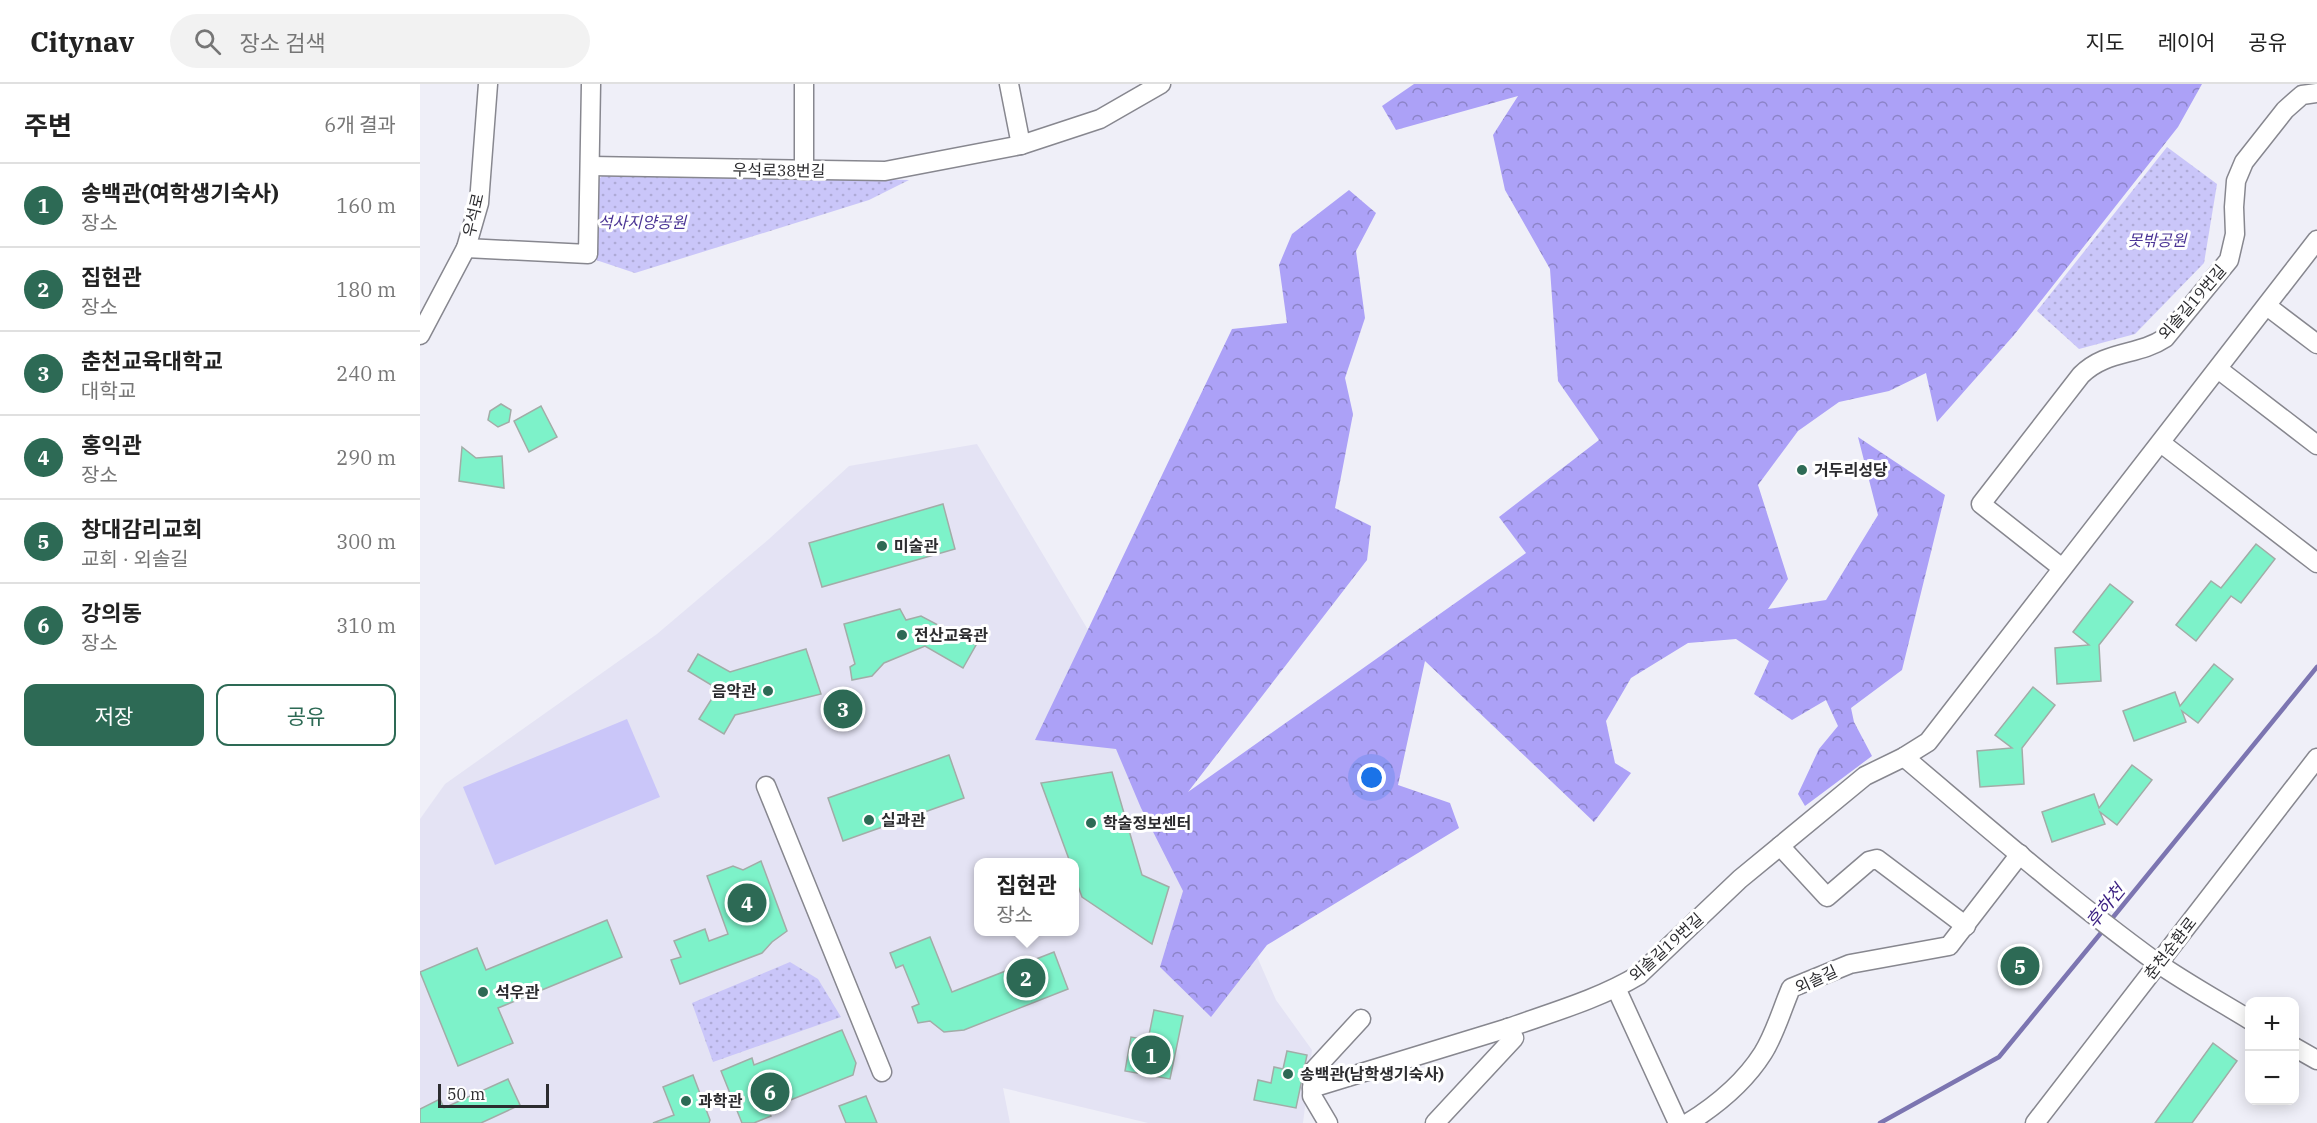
<!DOCTYPE html>
<html lang="ko">
<head>
<meta charset="utf-8">
<style>
	body { margin:0; font-family:"IBM Plex Serif","Noto Sans KR",serif; background:#f2f2f2; color:#222 }
	.controls { position:absolute; right:18px; bottom:18px; display:grid; overflow:hidden; border-radius:12px; box-shadow:0 3px 15px #0003 }
	.controls button { width:54px; height:54px; display:grid; place-items:center; padding:0; border:0; border-bottom:2px solid #e0e0e0; background:#fff; color:#222; font:30px sans-serif }
	.scale { position:absolute; left:18px; bottom:15px; width:111px; box-sizing:border-box; padding-left:6px; border:3px solid #2c2c2f; border-top:0; font-size:16px; line-height:21px; white-space:nowrap; color:#2c2c2f; -webkit-text-stroke:4px #fff; paint-order:stroke }
	.you { position:absolute; left:952px; top:694px; width:21px; height:21px; margin:-15px; border:4px solid #fff; border-radius:50%; background:#1a73e8; box-shadow:0 0 0 9px #1a73e833 }
	.badge { display:grid; place-items:center; width:39px; height:39px; border-radius:50%; background:#2d6a55; color:#fff; font-size:20px; font-weight:700 }
	.pin { position:absolute; translate:-50% -50%; border:3px solid #fff; box-shadow:0 2px 6px #0006 }
	.popup { position:absolute; left:554px; top:774px; width:105px; height:78px; box-sizing:border-box; display:grid; place-content:center; border-radius:12px; background:#fff; filter:drop-shadow(0 2px 4px #0005); font-size:20px; white-space:nowrap; color:#767676 }
	.popup b { font-size:22px; color:#222 }
	.popup::after { content:''; position:absolute; left:50%; top:100%; margin-left:-12px; border:12px solid transparent; border-top-color:#fff }
	.list { margin:0; padding:0; list-style:none }
	h2 { display:flex; justify-content:space-between; align-items:center; height:78px; margin:0; padding:0 24px; font-size:26px }
	h2 small { font-size:20px; font-weight:400; color:#767676 }
	.list li { display:grid; grid-template-columns:39px 1fr auto; gap:18px; align-items:center; box-sizing:border-box; height:84px; padding:0 24px; border-top:2px solid #e0e0e0 }
	.list b { display:block; font-size:22px; white-space:nowrap }
	.list p { margin:0; font-size:20px; white-space:nowrap; color:#767676 }
	.list em { font-size:20px; font-style:normal; color:#767676 }
	.actions { display:flex; gap:12px; padding:18px 24px }
	.actions a { flex:1; padding:14px 0; border:2px solid #2d6a55; border-radius:12px; text-align:center; font-size:21px; color:#2d6a55 }
	.actions .main { background:#2d6a55; color:#fff }
	.icon { flex:none; width:33px; height:33px; fill:none; stroke:currentColor; stroke-width:2; stroke-linecap:round; stroke-linejoin:round }
	.map { position:relative; flex:none; width:1897px; height:1039px; overflow:hidden }
	header { display:flex; align-items:center; gap:36px; box-sizing:border-box; height:84px; padding:0 30px; background:#fff; border-bottom:2px solid #e0e0e0 }
	header strong { font-size:28px }
	nav { display:flex; gap:33px; margin-inline-start:auto; font-size:21px }
	.search { width:420px; height:54px; background:#f2f2f2; display:flex; align-items:center; gap:15px; box-sizing:border-box; padding:0 21px; border-radius:33px; color:#767676; font-size:22px }
	main { display:flex }
	aside { flex:1; background:#fff }
	.map>svg:first-child { display:block }
</style>
</head>
<body>
<header>
<strong>Citynav</strong>
<div class="search"><svg class="icon" aria-label="search" viewBox="0 0 24 24"><circle cx="10" cy="10" r="6"/><path d="M15 15l6 6"/></svg>장소 검색</div>
<nav><a>지도</a><a>레이어</a><a>공유</a></nav>
</header>
<main>
<aside>
<h2>주변<small>6개 결과</small></h2>
<ul class="list">
<li><span class="badge">1</span><div><b>송백관(여학생기숙사)</b><p>장소</p></div><em>160 m</em></li>
<li><span class="badge">2</span><div><b>집현관</b><p>장소</p></div><em>180 m</em></li>
<li><span class="badge">3</span><div><b>춘천교육대학교</b><p>대학교</p></div><em>240 m</em></li>
<li><span class="badge">4</span><div><b>홍익관</b><p>장소</p></div><em>290 m</em></li>
<li><span class="badge">5</span><div><b>창대감리교회</b><p>교회 · 외솔길</p></div><em>300 m</em></li>
<li><span class="badge">6</span><div><b>강의동</b><p>장소</p></div><em>310 m</em></li>
</ul>
<div class="actions"><a class="main">저장</a><a>공유</a></div>
</aside>
<div class="map">
<svg width="1897" height="1039" viewBox="0 0 1897 1039">
	<defs>
		<pattern id="forest-crowns" width="20" height="18" patternUnits="userSpaceOnUse" patternTransform="scale(1.5)"><rect width="20" height="18" fill="#aca1f7"/><path d="M2 6a3 3 0 1 1 6 0M12 15a3 3 0 1 1 6 0" fill="none" stroke="#8c83c8"/></pattern>
		<pattern id="park-dots" width="8" height="8" patternUnits="userSpaceOnUse" patternTransform="scale(1.5)"><rect width="8" height="8" fill="#cac6f9"/><path d="M2 2h.1M6 6h.1" fill="none" stroke="#aeaad6" stroke-width="1.8" stroke-linecap="round"/></pattern>
	</defs>
	<rect width="100%" height="100%" fill="#efeff8"/>
	<!-- built -->
	<path fill="#e4e3f4" fill-rule="evenodd" d="M557 360 766 710 856 916 892 966 883 1039H728L583 1004 590 1039H0V735L25 700 237 550 349 455 429 382ZM558 778H654V848H558Z"/>
	<!-- green -->
	<path fill="#cac6f9" d="M207 635 240 713 75 781 43 703Z"/>
	<!-- forest -->
	<path fill="url(#forest-crowns)" d="M994 0H1782L1758 43 1594 251 1517 338 1506 289 1469 307 1419 318 1378 347 1338 401 1368 495 1348 525 1406 516 1458 431 1438 353 1525 411 1482 586 1431 624 1434 638 1452 672 1385 722 1378 710 1399 665 1418 642 1406 616 1372 636 1334 610 1349 577 1316 555 1268 559 1211 594 1186 637 1195 679 1211 689 1174 738 1005 577 978 701 1030 719 1039 744 847 861 791 933 740 883 763 807 721 724 696 665 615 656 812 245 867 239 859 181 872 150 929 106 956 129 936 167 945 234 925 294 933 330 915 424 951 442 947 476 768 708 1106 469 1079 433 1179 356 1138 297 1130 185 1085 106 1073 51 1098 12 976 46 962 22Z"/>
	<!-- park -->
	<g fill="url(#park-dots)">
		<path d="M1747 63 1797 100 1784 179 1715 250 1659 265 1617 227Z"/>
		<path d="M184 90 489 96 449 116 215 189 173 175 176 98Z"/>
		<path d="M370 878 398 895 421 933 293 978 272 919Z"/>
	</g>
	<g fill="none" stroke-linecap="round" stroke-linejoin="round">
		<!-- stream -->
		<g stroke="#7c75b1" stroke-width="4.5">
			<path d="M1690 837 1897 583"/>
			<path d="M1460 1039 1579 973 1685 844"/>
		</g>
	</g>
	<!-- building -->
	<g fill="#7df2c9" stroke="#a2aca7" stroke-width="1.5">
		<path d="M81 320 91 326 89 338 78 343 68 336 70 327Z"/>
		<path d="M121 322 137 353 109 368 94 337Z"/>
		<path d="M42 363 56 374 82 372 84 404 39 397Z"/>
		<path d="M523 420 535 465 402 503 389 459Z"/>
		<path d="M1836 460 1855 475 1821 519 1811 512 1776 557 1756 541 1791 497 1801 504Z"/>
		<path d="M1690 500 1713 518 1679 561 1681 597 1637 600 1635 564 1669 561 1653 548Z"/>
		<path d="M480 525 486 536 501 532 556 561 543 584 505 562 464 579 452 592 432 596 430 583 435 580 424 540Z"/>
		<path d="M386 565 401 610 315 631 304 650 279 635 298 605 268 587 278 570 310 588Z"/>
		<path d="M1794 580 1813 595 1778 639 1762 627 1766 638 1714 657 1703 627 1755 608 1760 622Z"/>
		<path d="M1613 603 1635 621 1602 664 1604 700 1560 703 1557 667 1592 664 1575 651Z"/>
		<path d="M529 671 544 714 423 757 408 714Z"/>
		<path d="M1712 681 1732 696 1697 741 1680 728 1685 740 1632 758 1622 728 1674 710 1679 724Z"/>
		<path d="M692 688 722 791 749 803 732 860 662 813 654 791V778H650L621 699Z"/>
		<path d="M341 777 367 847 352 858 342 869 260 900 251 876 261 873 254 857 285 845 289 857 308 850 287 792 313 782 323 786Z"/>
		<path d="M187 836 202 873 78 924 93 959 38 982 0 888 57 864 66 886Z"/>
		<path d="M510 853 532 908 634 868 648 905 544 946 524 948 510 937 498 939 492 923 499 920 483 881 476 884 470 869Z"/>
		<path d="M734 926 763 932 750 995 705 987 711 953 728 956Z"/>
		<path d="M422 946 436 979 433 991 348 1025 351 1032 334 1039H322L301 987 332 974 334 981Z"/>
		<path d="M1793 959 1817 977 1772 1039H1735Z"/>
		<path d="M867 967 887 971 876 1024 834 1016 838 996 851 999 854 983 863 985Z"/>
		<path d="M273 991 290 1036 289 1039H233L254 1031 243 1003Z"/>
		<path d="M88 995 100 1021 61 1039H0V1025L20 1015 24 1024Z"/>
		<path d="M446 1012 457 1039H426L419 1022Z"/>
	</g>
	<g fill="none" stroke-linecap="round" stroke-linejoin="round">
		<!-- minor casing -->
		<g stroke="#87878f" stroke-width="21">
			<g id="minor">
				<path d="M589 0 601 61"/>
				<path d="M171 82 465 87 601 61 680 35 741 0"/>
				<path d="M384 86V0"/>
				<path d="M46 164 168 170 171 0"/>
				<path d="M1847 222 1897 260"/>
				<path d="M0 251 46 164 59 119 68 0"/>
				<path d="M1798 285 1897 361"/>
				<path d="M1741 359 1897 479"/>
				<path d="M1642 484 1561 420 1661 291C1686 266 1718 272 1745 254L1809 176 1815 150 1814 123 1816 97 1824 78 1865 26 1882 11 1897 9"/>
				<path d="M1484 673C1567 743 1648 814 1736 878 1766 899 1799 917 1830 936"/>
				<path d="M346 702 462 988"/>
				<path d="M1360 762 1407 813 1449 777 1457 775 1546 842"/>
				<path d="M1196 904 1258 1039"/>
				<path d="M1874 963 1897 976"/>
				<path d="M892 1004 1088 944"/>
				<path d="M908 1039 892 1012 893 987 941 935"/>
				<path d="M1015 1039 1094 954 1088 944C1133 928 1179 915 1219 891L1320 795 1445 692 1484 673 1508 658 1897 156"/>
				<path d="M1268 1039C1297 1021 1324 999 1343 969 1355 950 1362 925 1371 904L1430 880 1529 862 1600 770"/>
				<path d="M1615 1039 1897 674"/>
			</g>
		</g>
		<!-- minor -->
		<use href="#minor" stroke="#fff" stroke-width="18"/>
	</g>
	<!-- markers -->
	<g fill="#2d6a55" stroke="#fff" stroke-width="2">
		<circle cx="1382" cy="386" r="6"/>
		<circle cx="462" cy="462" r="6"/>
		<circle cx="482" cy="551" r="6"/>
		<circle cx="348" cy="607" r="6"/>
		<circle cx="449" cy="736" r="6"/>
		<circle cx="671" cy="739" r="6"/>
		<circle cx="63" cy="908" r="6"/>
		<circle cx="868" cy="990" r="6"/>
		<circle cx="266" cy="1017" r="6"/>
	</g>
	<g text-anchor="middle" dominant-baseline="central" stroke-width="6" stroke-linejoin="round" paint-order="stroke">
		<!-- street labels -->
		<g font-size="16" fill="#2c2c2f" stroke="#fff">
			<text transform="translate(359 86) rotate(1)">우석로38번길</text>
			<text transform="translate(53 131) rotate(-77)">우석로</text>
			<text transform="translate(1772 218) rotate(-49)">외솔길19번길</text>
			<text transform="translate(1246 863) rotate(-42)">외솔길19번길</text>
			<text transform="translate(1750 864) rotate(-52)">춘천순환로</text>
			<text transform="translate(1396 895) rotate(-25)">외솔길</text>
		</g>
		<!-- park labels -->
		<g font-size="16" font-style="italic" fill="#4b3495" stroke="#fff">
			<text x="222" y="138">석사지양공원</text>
			<text x="1737" y="156">못밖공원</text>
		</g>
		<!-- poi labels -->
		<g font-size="16" font-weight="bold" fill="#2c2c2f" stroke="#fff" text-anchor="start">
			<text x="1394" y="386">거두리성당</text>
			<text x="474" y="462">미술관</text>
			<text x="494" y="551">전산교육관</text>
			<text x="336" y="607" text-anchor="end">음악관</text>
			<text x="461" y="736">실과관</text>
			<text x="683" y="739">학술정보센터</text>
			<text x="75" y="908">석우관</text>
			<text x="880" y="990">송백관(남학생기숙사)</text>
			<text x="278" y="1017">과학관</text>
		</g>
		<!-- water labels -->
		<g font-size="18" font-style="italic" fill="#3d2283" stroke="#fff">
			<text transform="translate(1685 822) rotate(-51)">후하천</text>
		</g>
	</g>
</svg>
<div class="controls">
<button>+</button>
<button>−</button>
</div>
<div class="scale">50 m</div>
<div class="you"></div>
<div class="pin badge" style="left:731px;top:971px">1</div>
<div class="pin badge" style="left:606px;top:894px">2</div>
<div class="popup"><b>집현관</b>장소</div>
<div class="pin badge" style="left:423px;top:625px">3</div>
<div class="pin badge" style="left:327px;top:819px">4</div>
<div class="pin badge" style="left:1600px;top:882px">5</div>
<div class="pin badge" style="left:350px;top:1008px">6</div>
</div>
</main>
</body>
</html>
